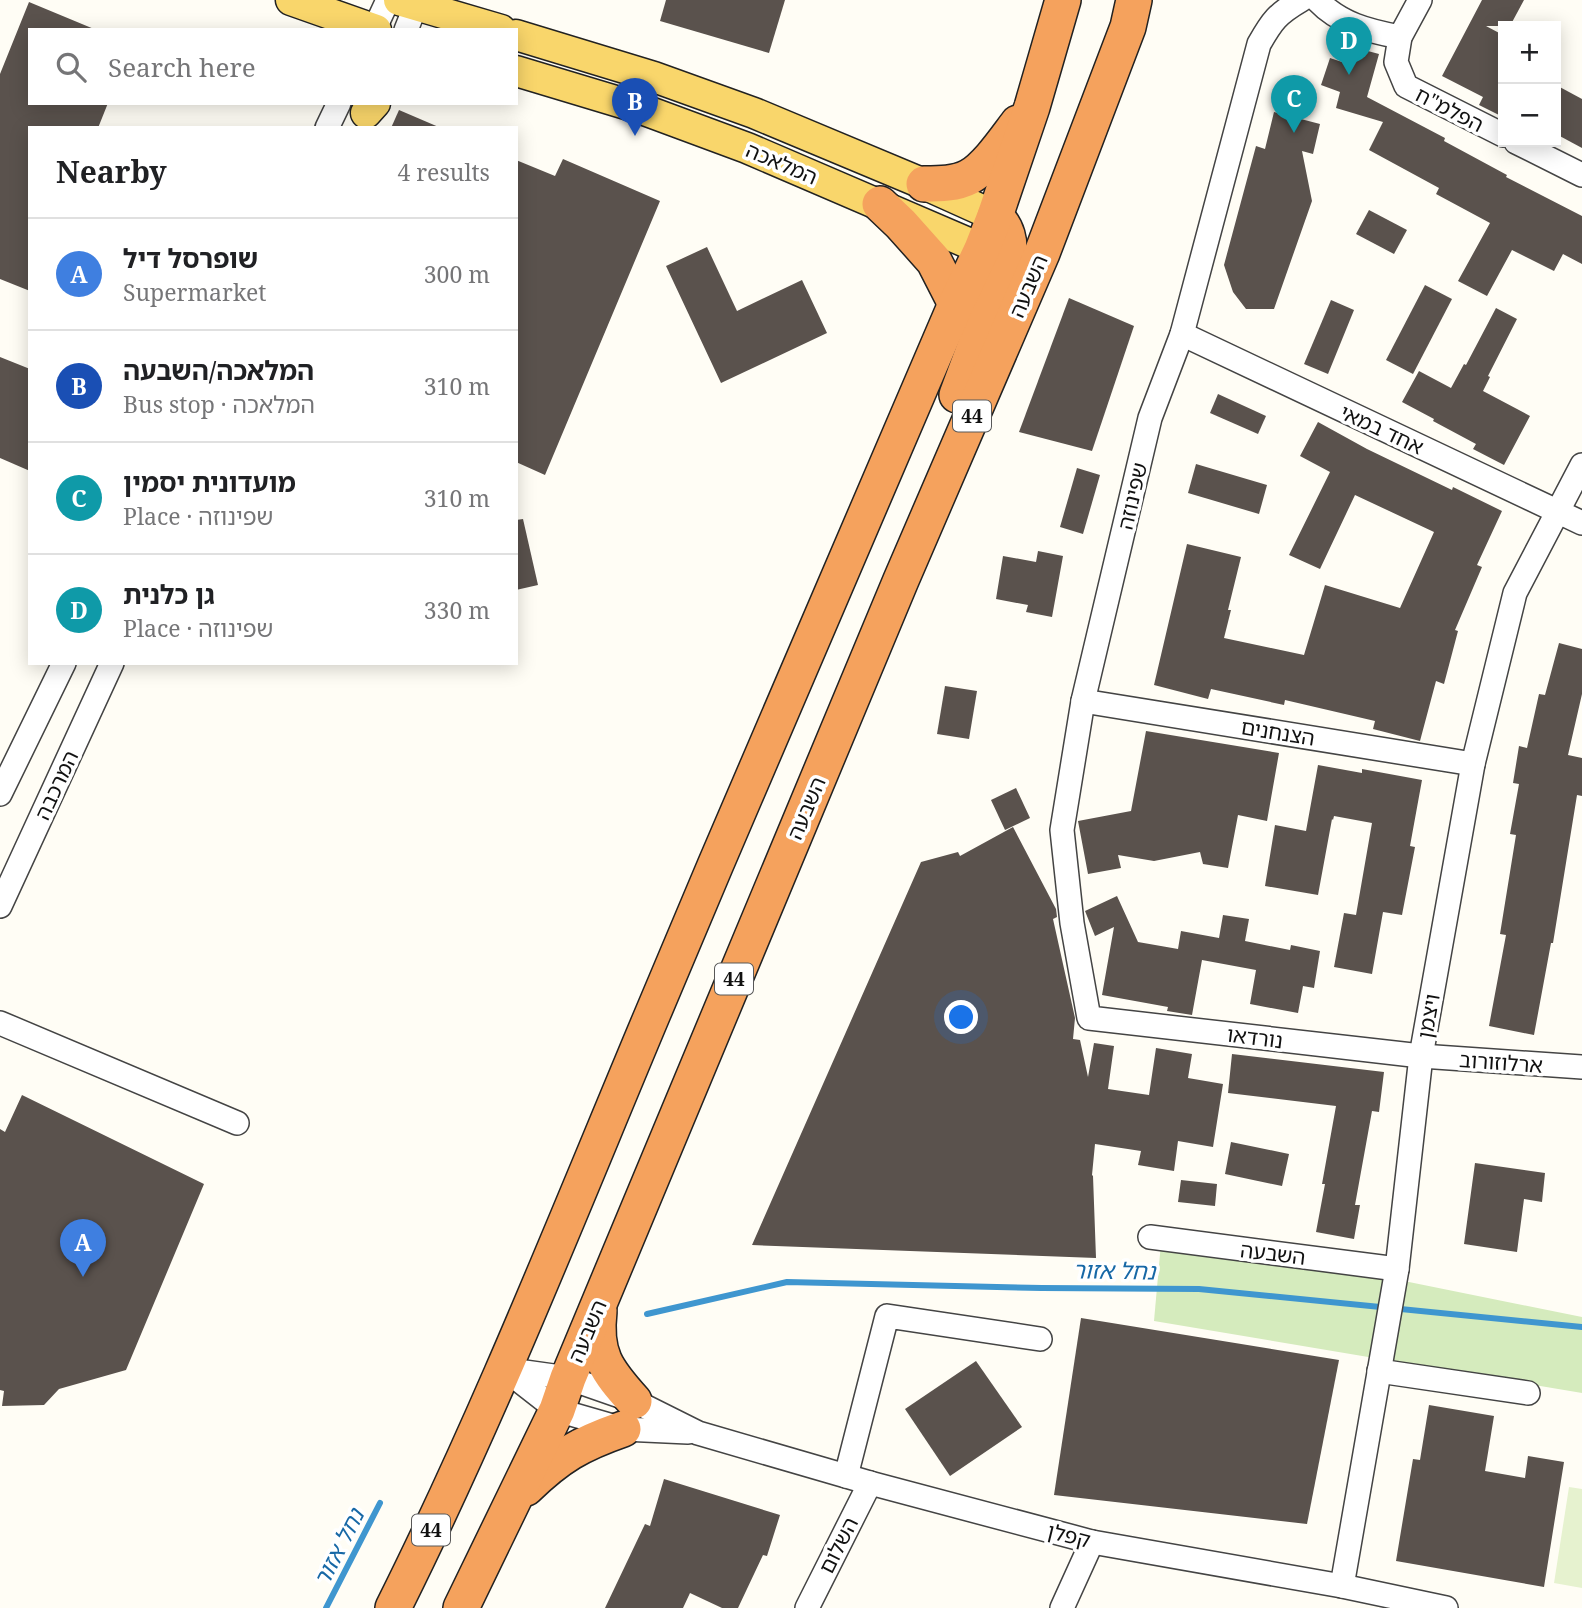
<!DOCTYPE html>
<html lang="en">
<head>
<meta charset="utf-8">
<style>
	body { margin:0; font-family:"Noto Serif","Noto Sans Hebrew",serif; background:#f6f6f6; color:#202124 }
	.controls { position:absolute; right:21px; top:21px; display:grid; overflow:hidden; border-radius:0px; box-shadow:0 4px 18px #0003 }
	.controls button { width:63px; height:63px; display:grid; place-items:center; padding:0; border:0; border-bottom:2px solid #e0e0e0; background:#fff; color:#202124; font:35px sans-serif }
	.you { position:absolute; left:962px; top:1018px; width:24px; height:24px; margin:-18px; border:5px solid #fff; border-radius:50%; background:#1a73e8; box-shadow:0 0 0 10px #1a73e833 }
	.badge { display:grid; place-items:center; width:46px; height:46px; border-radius:50%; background:#c4262e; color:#fff; font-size:23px; font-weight:700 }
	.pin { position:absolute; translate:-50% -58px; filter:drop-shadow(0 2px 4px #0008) }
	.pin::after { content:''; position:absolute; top:37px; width:24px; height:21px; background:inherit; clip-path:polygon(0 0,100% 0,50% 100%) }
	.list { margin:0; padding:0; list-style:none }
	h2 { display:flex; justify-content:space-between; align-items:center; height:91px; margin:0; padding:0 28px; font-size:30px }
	h2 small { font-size:23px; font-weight:400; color:#757577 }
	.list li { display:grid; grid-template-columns:46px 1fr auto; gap:21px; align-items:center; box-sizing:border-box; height:112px; padding:0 28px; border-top:2px solid #e0e0e0 }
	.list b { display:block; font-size:26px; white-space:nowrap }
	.list p { margin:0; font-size:23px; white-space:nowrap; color:#757577 }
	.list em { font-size:23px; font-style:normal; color:#757577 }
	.icon { flex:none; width:38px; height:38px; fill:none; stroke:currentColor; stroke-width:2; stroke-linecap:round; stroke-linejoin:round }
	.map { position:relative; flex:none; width:1582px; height:1608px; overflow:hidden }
	.search { position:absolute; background:#fff; box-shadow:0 4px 18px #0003; left:28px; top:28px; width:490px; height:77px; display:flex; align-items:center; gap:18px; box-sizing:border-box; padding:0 24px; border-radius:0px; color:#757577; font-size:26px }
	.panel { position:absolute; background:#fff; box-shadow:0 4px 18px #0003; left:28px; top:126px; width:490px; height:539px; border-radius:0px }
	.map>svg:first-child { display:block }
</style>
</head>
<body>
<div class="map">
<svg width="1582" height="1608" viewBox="0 0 1582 1608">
	<rect width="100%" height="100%" fill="#fffdf5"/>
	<!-- green -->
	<path fill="#d5ebbd" d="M1162 1232 1582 1317V1393L1154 1321Z"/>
	<!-- pitch -->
	<path fill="#e6f2cf" d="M1569 1487 1582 1489V1588L1554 1583Z"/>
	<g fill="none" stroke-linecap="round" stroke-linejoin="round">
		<!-- stream -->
		<g stroke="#3f96cf" stroke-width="6">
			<path d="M647 1314 787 1282 1042 1288 1199 1289 1582 1327"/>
			<path d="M326 1608 380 1503"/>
		</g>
	</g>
	<!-- building -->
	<g fill="#5a524d">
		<path d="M666 0H785L769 53 660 21Z"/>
		<path d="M1482 0H1524L1510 26H1486L1503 35V117L1479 105 1483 97 1442 76Z"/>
		<path d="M29 2 94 29 30 30V103H108L98 128H30V291L0 279V74Z"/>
		<path d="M1353 47 1379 54 1367 97 1445 138 1444 141 1507 175 1506 177 1582 216V264L1563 254 1554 271 1512 250 1487 296 1458 281 1490 223 1436 194 1439 188 1369 150 1383 122 1336 108 1340 92 1321 85 1330 58 1348 64Z"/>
		<path d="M1556 85 1582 99V148L1556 134Z"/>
		<path d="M399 110 441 128H391Z"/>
		<path d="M1274 112 1320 124 1313 154 1302 151 1312 201 1274 309H1246L1233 292 1224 265 1256 146 1265 149Z"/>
		<path d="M563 159 660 201 545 475 516 462V160L555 176Z"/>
		<path d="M1369 210 1407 230 1394 254 1356 234Z"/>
		<path d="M707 247 737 311 802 280 827 333 721 383 666 266Z"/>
		<path d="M1425 285 1452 299 1413 374 1386 360Z"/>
		<path d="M1069 298 1134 326 1092 451 1019 432Z"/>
		<path d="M1331 300 1354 310 1328 374 1304 364Z"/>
		<path d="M1496 308 1517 319 1488 376 1490 377 1483 391 1530 416 1504 465 1473 449 1476 444 1433 421 1434 419 1402 402 1419 371 1451 388 1464 364 1466 365Z"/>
		<path d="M0 357 30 369V471L0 458Z"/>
		<path d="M1218 394 1266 416 1258 434 1210 413Z"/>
		<path d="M1318 422 1367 449 1452 490 1453 487 1502 511 1477 565 1482 567 1455 630 1458 631 1444 684 1436 681 1420 741 1373 729 1375 721 1285 700 1284 705 1211 689 1208 699 1154 685 1187 544 1241 557 1228 610H1231L1224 638 1304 655 1325 585 1400 608 1434 532 1355 495 1320 569 1289 555 1330 472 1300 456Z"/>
		<path d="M1196 464 1267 485 1259 514 1188 493Z"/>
		<path d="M1077 468 1100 475 1083 534 1060 527Z"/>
		<path d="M523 519 538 585 516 590V520Z"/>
		<path d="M1038 551 1063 556 1052 617 1026 612 1028 605 996 599 1003 556 1036 562Z"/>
		<path d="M1559 643 1582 649V694L1568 755 1582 758V796L1577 795 1553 943H1551L1534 1035 1489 1026 1506 935 1500 934 1516 835 1510 834 1519 784 1513 783 1519 746 1527 748 1539 694 1545 695Z"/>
		<path d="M945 686 977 691 969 739 937 734Z"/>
		<path d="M1146 731 1279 753 1267 821 1238 815 1228 868 1203 864 1200 852 1154 861 1118 855 1121 868 1088 874 1078 821 1131 811Z"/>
		<path d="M1318 765 1362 773V769L1422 780 1410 846 1415 847 1402 915 1383 912 1372 974 1334 967 1344 913 1356 915 1372 823 1334 816 1333 820 1332 819 1318 895 1265 886 1275 825 1306 831Z"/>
		<path d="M1016 788 1030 818 1005 830 991 800Z"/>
		<path d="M1013 827 1056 909 1057 917 1053 919 1075 1018 1073 1039 1080 1040 1088 1077 1094 1043 1114 1046 1108 1089 1149 1095 1156 1048 1192 1054 1188 1078 1223 1084 1213 1147 1178 1141 1174 1171 1138 1165 1141 1151 1095 1144 1092 1175 1093 1176 1096 1258 752 1245 921 862 958 852 960 856Z"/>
		<path d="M1117 896 1138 942 1178 949 1181 931 1219 938 1223 915 1249 919 1245 941 1290 950 1291 945 1320 951 1314 988 1303 986 1298 1013 1250 1004 1256 970 1202 960 1192 1015 1167 1011 1168 1007 1102 995 1114 927 1095 936 1085 911Z"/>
		<path d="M1232 1054 1384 1072 1379 1112 1372 1111 1355 1205H1360L1354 1239 1316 1232 1325 1184H1322L1336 1106 1228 1093Z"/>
		<path d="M22 1095 204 1184 126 1370 59 1389 44 1405 2 1406 4 1391 0 1390V1129L5 1132Z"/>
		<path d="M1231 1142 1289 1154 1282 1186 1225 1174Z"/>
		<path d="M1475 1163 1545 1173 1542 1202 1524 1199 1517 1252 1464 1244Z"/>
		<path d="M1181 1180 1217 1184 1215 1206 1178 1202Z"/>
		<path d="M1081 1318 1339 1360 1307 1524 1054 1495Z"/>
		<path d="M976 1361 1022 1427 950 1476 905 1409Z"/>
		<path d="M1429 1405 1494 1416 1485 1471 1525 1478 1528 1456 1564 1462 1544 1587 1396 1561 1413 1459 1420 1460Z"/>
		<path d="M664 1479 780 1515 767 1556 763 1555 738 1608H722L690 1593 683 1608H605L645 1524 650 1526Z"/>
	</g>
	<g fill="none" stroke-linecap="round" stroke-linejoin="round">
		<!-- minor casing -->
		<g stroke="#444" stroke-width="26">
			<g id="minor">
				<path d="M1301 0C1277 14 1272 21 1259 44L1182 334 1150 418 1083 701 1062 830 1072 923 1089 1018 1421 1056 1582 1067"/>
				<path d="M1317 0C1340 24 1368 31 1400 37"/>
				<path d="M1420 0 1400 37 1396 62 1406 86 1503 135"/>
				<path d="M374 30 388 0"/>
				<path d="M406 30 418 0"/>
				<path d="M327 128 339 103"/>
				<path d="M1516 142 1582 175"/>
				<path d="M1182 334 1582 523"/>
				<path d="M1083 701 1473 764"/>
				<path d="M0 794 64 663"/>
				<path d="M0 906 112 663"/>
				<path d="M0 1023 237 1123"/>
				<path d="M1150 1237 1397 1269"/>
				<path d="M504 1369 568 1378 634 1401 698 1433 870 1483 1092 1542 1342 1586 1446 1608"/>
				<path d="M507 1371 557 1410 623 1429 688 1432"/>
				<path d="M1379 1371 1528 1393"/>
				<path d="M846 1476 887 1316 1040 1339"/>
				<path d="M1342 1586 1397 1269 1421 1056 1473 764 1515 593 1582 465"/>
				<path d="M807 1608 870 1483"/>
				<path d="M1062 1608 1092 1542"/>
			</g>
		</g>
		<!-- major casing -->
		<g stroke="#222" stroke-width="33">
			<g id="major">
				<path d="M291 0 376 30"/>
				<path d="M399 0 501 30"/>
				<path d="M516 35 654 77 754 113 924 184 995 216"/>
				<path d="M516 71 639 108 747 148 982 249 1002 256"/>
				<path d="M366 113 375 103"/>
			</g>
		</g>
		<!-- highway casing -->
		<g stroke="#222" stroke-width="38">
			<g id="highway">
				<path d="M924 184C939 184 956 184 969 177 987 167 1005 140 1018 123"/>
				<path d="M880 204 901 224 934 261 956 304"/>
				<path d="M957 395 1008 258C1011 242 1007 227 995 216"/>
				<path d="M599 1311C594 1354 606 1370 634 1401"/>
				<path d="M526 1488C559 1456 580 1444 623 1429"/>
				<path d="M393 1608C490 1414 569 1213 653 1013 752 776 855 541 956 304L982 249 995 216 1032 107 1063 0"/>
				<path d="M461 1608 557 1410 568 1378 901 580 1042 253 1128 27 1134 0"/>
			</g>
		</g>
		<!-- minor -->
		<use href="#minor" stroke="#fff" stroke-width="23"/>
		<!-- major -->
		<use href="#major" stroke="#f9d66b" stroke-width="30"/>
		<!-- highway -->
		<use href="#highway" stroke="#f5a25d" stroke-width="35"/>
	</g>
	<g text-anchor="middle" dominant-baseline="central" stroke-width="7" stroke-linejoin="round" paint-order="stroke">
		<!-- shield labels -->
		<g fill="#fff" stroke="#585858" stroke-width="2">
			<rect x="953" y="400.5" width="38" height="31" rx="5"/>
			<rect x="715" y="963.5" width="38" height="31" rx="5"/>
			<rect x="412" y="1514.5" width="38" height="31" rx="5"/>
		</g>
		<g font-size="19" font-weight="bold" fill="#111">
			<text x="972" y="416">44</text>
			<text x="734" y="979">44</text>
			<text x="431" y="1530">44</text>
		</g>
		<!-- street labels -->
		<g font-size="21" fill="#111" stroke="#fff">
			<text transform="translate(1450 109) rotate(27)">הפלמ"ח</text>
			<text transform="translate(782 163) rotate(23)">המלאכה</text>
			<text transform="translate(1028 286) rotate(-67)">השבעה</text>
			<text transform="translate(1382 429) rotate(25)">אחד במאי</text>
			<text transform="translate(1132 496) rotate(-77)">שפינוזה</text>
			<text transform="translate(1278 732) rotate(9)">הצנחנים</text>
			<text transform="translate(56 785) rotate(-65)">המרכבה</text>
			<text transform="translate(806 808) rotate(-67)">השבעה</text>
			<text transform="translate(1428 1016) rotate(-80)">ויצמן</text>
			<text transform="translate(1255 1037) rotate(7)">נורדאו</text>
			<text transform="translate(1501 1062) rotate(4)">ארלוזורוב</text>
			<text transform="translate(1273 1253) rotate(7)">השבעה</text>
			<text transform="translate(587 1331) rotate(-67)">השבעה</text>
			<text transform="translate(1069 1535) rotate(14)">קפלן</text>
			<text transform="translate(838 1545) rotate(-63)">השלום</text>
		</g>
		<!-- water labels -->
		<g font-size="23" font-style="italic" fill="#1768a6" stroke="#fff">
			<text transform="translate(1114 1270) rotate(1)">נחל אזור</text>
			<text transform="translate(338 1547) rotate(-63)">נחל אזור</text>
		</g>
	</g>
</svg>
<div class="controls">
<button>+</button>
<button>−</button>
</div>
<div class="you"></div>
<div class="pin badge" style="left:83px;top:1277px;background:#3f7fe0">A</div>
<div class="pin badge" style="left:635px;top:136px;background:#1a4fb4">B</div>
<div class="pin badge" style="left:1294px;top:133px;background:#0f9aa8">C</div>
<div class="pin badge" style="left:1349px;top:75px;background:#0f9aa8">D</div>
<div class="search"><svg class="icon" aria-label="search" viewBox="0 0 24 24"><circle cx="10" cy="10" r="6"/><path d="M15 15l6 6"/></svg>Search here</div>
<section class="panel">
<h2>Nearby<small>4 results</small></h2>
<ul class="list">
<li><span class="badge" style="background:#3f7fe0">A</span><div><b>שופרסל דיל</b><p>Supermarket</p></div><em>300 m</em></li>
<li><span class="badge" style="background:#1a4fb4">B</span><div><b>המלאכה/השבעה</b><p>Bus stop · המלאכה</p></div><em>310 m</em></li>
<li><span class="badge" style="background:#0f9aa8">C</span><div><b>מועדונית יסמין</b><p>Place · שפינוזה</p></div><em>310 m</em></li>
<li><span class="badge" style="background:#0f9aa8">D</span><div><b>גן כלנית</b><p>Place · שפינוזה</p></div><em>330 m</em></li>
</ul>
</section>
</div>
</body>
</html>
